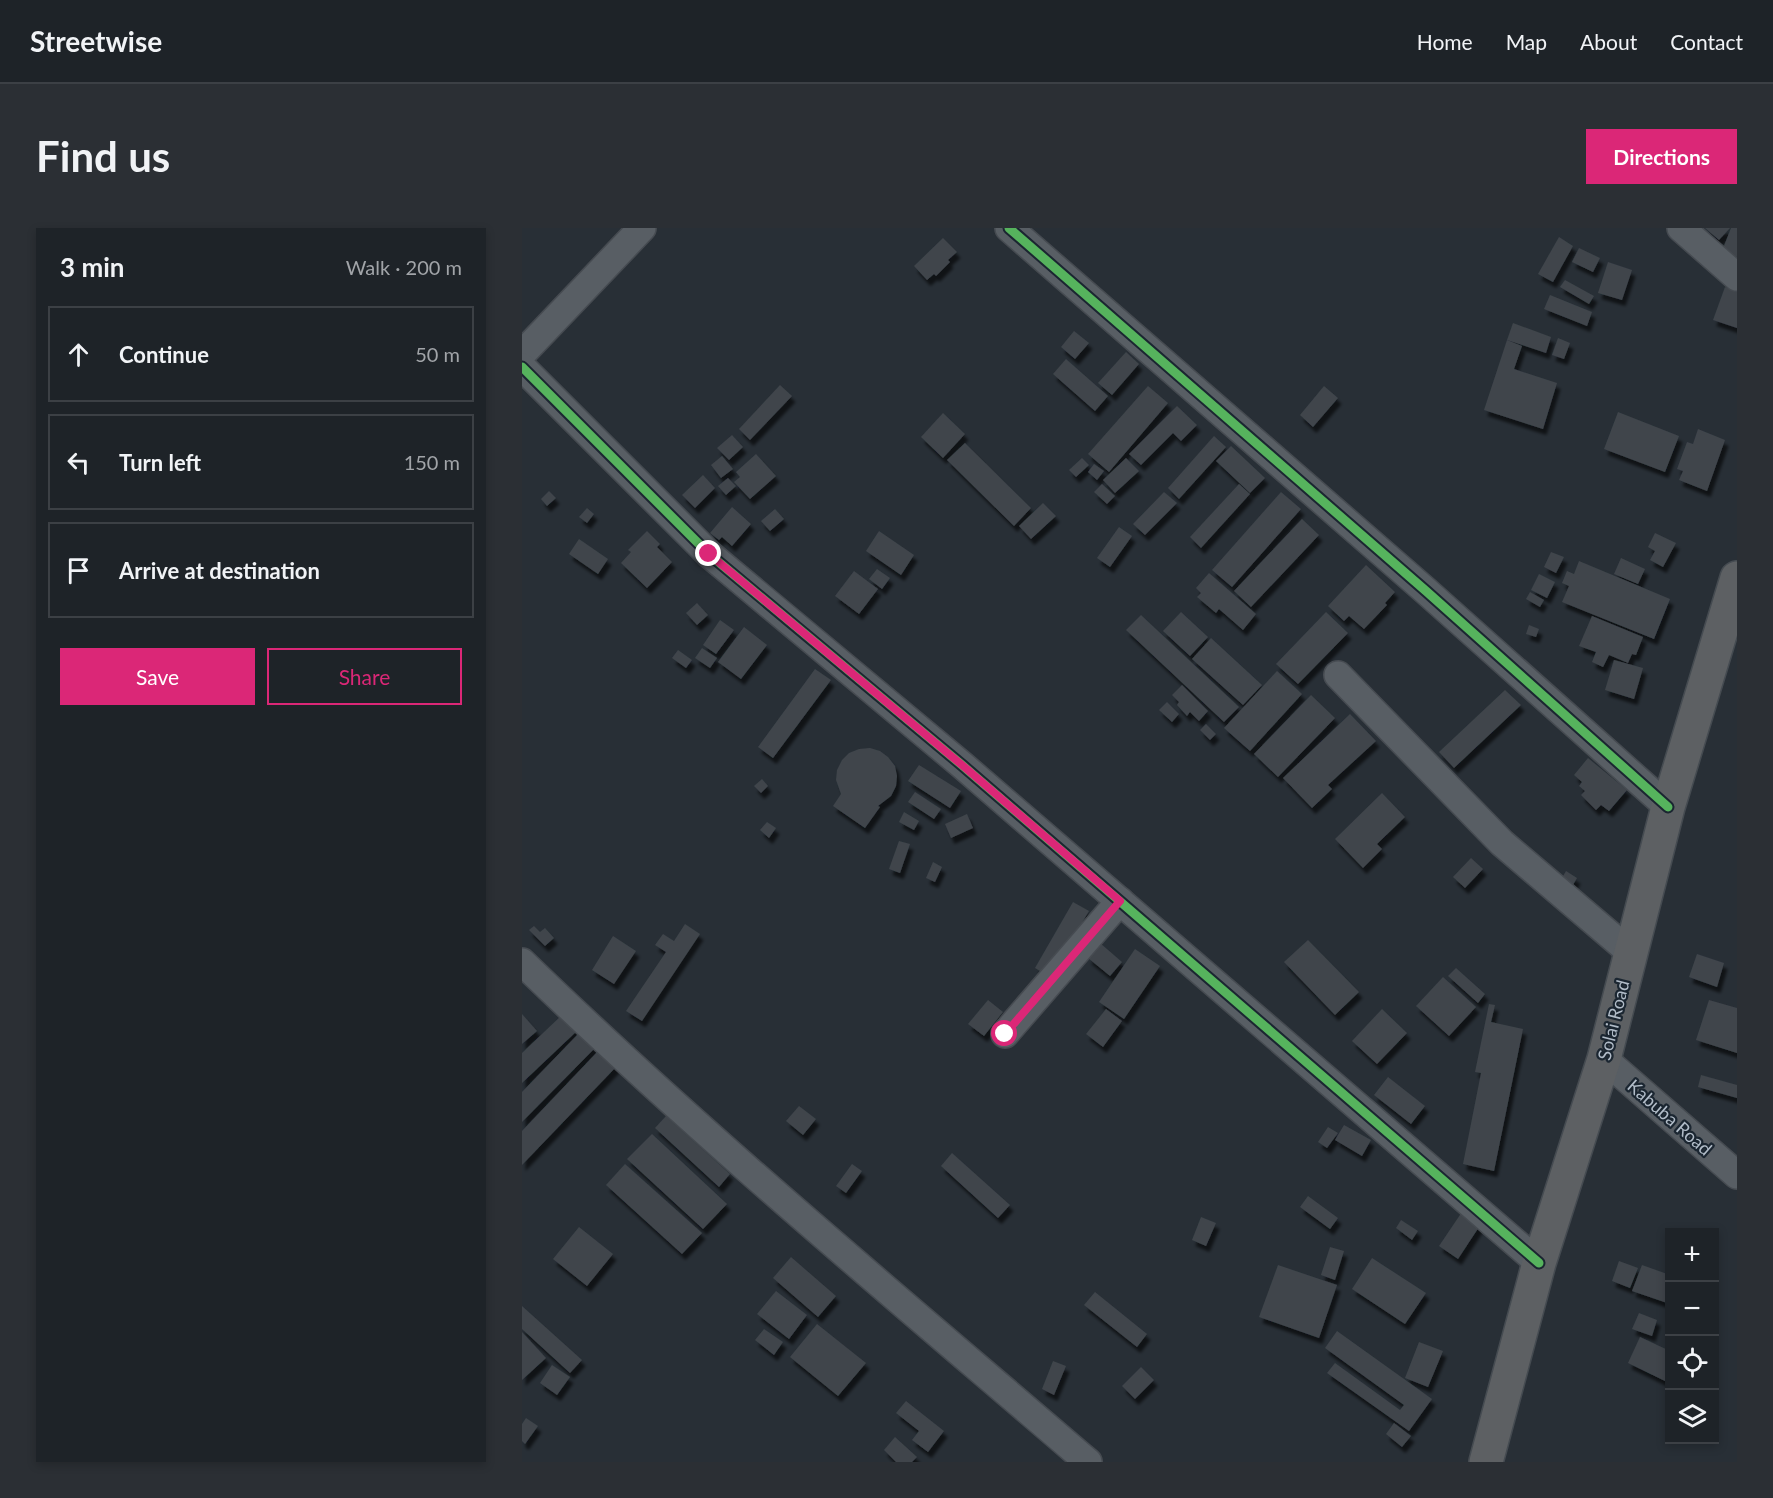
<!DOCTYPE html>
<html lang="en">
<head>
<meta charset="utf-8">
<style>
	body { margin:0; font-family:Lato,sans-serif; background:#2b2f34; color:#f1f3f6 }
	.controls { position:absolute; right:18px; bottom:18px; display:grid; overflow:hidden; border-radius:0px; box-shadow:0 3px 9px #0003 }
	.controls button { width:54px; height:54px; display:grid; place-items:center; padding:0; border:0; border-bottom:2px solid #3c4045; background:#1e2328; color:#f1f3f6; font:30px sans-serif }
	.stop { position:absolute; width:18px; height:18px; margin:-14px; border:4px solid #db2777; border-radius:50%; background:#fff }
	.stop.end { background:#db2777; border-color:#fff; box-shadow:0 2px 6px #0008 }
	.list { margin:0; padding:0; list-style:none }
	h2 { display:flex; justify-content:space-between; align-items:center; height:78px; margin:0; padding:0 24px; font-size:26px }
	h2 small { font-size:20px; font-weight:400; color:#a1a4a8 }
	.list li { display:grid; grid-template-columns:39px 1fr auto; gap:18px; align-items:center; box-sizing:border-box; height:96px; margin:0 12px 12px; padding:0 12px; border:2px solid #3c4045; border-radius:0px }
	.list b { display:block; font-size:22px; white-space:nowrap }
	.list em { font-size:20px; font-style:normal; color:#a1a4a8 }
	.actions { display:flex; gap:12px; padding:18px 24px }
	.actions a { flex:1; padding:14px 0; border:2px solid #db2777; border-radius:0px; text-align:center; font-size:21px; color:#db2777 }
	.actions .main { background:#db2777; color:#fff }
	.icon { flex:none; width:33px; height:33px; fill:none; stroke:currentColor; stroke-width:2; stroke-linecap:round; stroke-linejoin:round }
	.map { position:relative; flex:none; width:1215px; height:1234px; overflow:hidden; border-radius:0px }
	header { display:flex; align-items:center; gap:36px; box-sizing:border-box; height:84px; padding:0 30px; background:#1e2328; border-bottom:2px solid #3c4045 }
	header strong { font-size:28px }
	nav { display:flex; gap:33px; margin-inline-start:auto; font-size:21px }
	.intro { display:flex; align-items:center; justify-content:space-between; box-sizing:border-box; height:144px; padding:0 36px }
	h1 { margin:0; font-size:42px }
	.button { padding:15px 27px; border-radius:0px; background:#db2777; color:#fff; font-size:21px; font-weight:700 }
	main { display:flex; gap:36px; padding:0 36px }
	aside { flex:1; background:#1e2328; border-radius:0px; box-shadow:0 3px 9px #0003 }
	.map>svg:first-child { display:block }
</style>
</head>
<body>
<header>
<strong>Streetwise</strong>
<nav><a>Home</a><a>Map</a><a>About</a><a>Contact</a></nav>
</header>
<div class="intro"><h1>Find us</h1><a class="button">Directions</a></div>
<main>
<aside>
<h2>3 min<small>Walk · 200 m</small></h2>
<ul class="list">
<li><svg class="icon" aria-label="ahead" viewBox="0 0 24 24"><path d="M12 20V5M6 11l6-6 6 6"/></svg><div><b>Continue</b></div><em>50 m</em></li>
<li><svg class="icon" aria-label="left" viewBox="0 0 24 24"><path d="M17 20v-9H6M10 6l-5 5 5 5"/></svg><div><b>Turn left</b></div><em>150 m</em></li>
<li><svg class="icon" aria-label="arrive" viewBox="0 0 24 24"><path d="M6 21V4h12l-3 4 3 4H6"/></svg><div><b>Arrive at destination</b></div></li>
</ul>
<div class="actions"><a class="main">Save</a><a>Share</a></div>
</aside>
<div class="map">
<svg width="1215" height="1234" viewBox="0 0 1215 1234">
	<defs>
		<filter id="shadow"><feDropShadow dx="3.5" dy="6" stdDeviation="1.5" flood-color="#0009"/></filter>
	</defs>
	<rect width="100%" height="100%" fill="#282f36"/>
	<!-- building -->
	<g fill="#3f454b" filter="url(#shadow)">
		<path d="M1183 0H1208L1197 12Z"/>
		<path d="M1209 0H1215V29L1200 23Z"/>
		<path d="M1037 9 1051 18 1031 54 1016 46Z"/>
		<path d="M421 10 435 24 426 32 428 34 414 48 412 46 405 52 392 38Z"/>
		<path d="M1057 20 1078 30 1071 44 1050 34Z"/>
		<path d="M1086 34 1110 42 1100 72 1076 65Z"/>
		<path d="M1043 52 1072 68 1067 76 1038 59Z"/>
		<path d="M1203 59 1215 64V100L1191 92Z"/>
		<path d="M1028 67 1070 84 1065 98 1022 81Z"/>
		<path d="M991 95 1029 109 1024 125 985 112Z"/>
		<path d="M552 103 567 115 553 131 539 119Z"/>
		<path d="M1036 110 1048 115 1042 131 1030 127Z"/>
		<path d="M985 112 1000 118 992 141 1035 155 1021 201 962 182Z"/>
		<path d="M604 124 617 136 590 167 576 155Z"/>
		<path d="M544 131 586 168 573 183 531 146Z"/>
		<path d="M258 157 270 168 228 212 217 201Z"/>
		<path d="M626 158 646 175 587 244 566 226Z"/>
		<path d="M802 158 816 170 791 199 778 187Z"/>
		<path d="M655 178 675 197 659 213 651 205 619 237 607 226Z"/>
		<path d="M1096 184 1157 208 1143 244 1082 221Z"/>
		<path d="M421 185 443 206 421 230 399 209Z"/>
		<path d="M1176 201 1203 212 1185 263 1157 252 1161 243 1155 241 1165 214 1171 216Z"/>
		<path d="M210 207 221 219 207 232 195 220Z"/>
		<path d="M692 208 704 219 657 271 646 260Z"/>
		<path d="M443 215 509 280 492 298 425 232Z"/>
		<path d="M709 218 743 250 728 265 694 233Z"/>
		<path d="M234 226 254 248 228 271 212 254 218 249 214 244Z"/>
		<path d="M200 228 211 241 199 250 189 237Z"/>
		<path d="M560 230 567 237 554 249 547 242Z"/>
		<path d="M604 230 617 243 593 265 581 252Z"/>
		<path d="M572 236 582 243 575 252 566 244Z"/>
		<path d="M181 247 193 260 173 280 160 267Z"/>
		<path d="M206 250 214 258 204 267 196 258Z"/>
		<path d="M580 256 593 268 585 276 572 264Z"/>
		<path d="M717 256 728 266 679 320 668 309Z"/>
		<path d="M27 263 34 270 25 278 19 271Z"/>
		<path d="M642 264 655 275 623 307 611 296Z"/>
		<path d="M759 264 779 281 710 359 690 342Z"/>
		<path d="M521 275 534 288 509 311 497 298Z"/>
		<path d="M210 279 229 296 210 318 200 309 197 312 188 305Z"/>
		<path d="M65 280 72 286 65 295 57 289Z"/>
		<path d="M253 281 262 291 248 303 239 293Z"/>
		<path d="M780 291 797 307 729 379 712 363Z"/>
		<path d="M597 299 610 308 588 339 575 330Z"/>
		<path d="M125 303 138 316 135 319 150 334 125 360 99 335 109 324 106 322Z"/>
		<path d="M357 303 392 327 379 347 344 323Z"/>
		<path d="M1133 305 1154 315 1141 339 1128 332 1133 323 1126 319Z"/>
		<path d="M57 311 86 331 76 346 47 326Z"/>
		<path d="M1029 324 1042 329 1034 345 1022 339Z"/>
		<path d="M1099 330 1123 341 1116 356 1092 346Z"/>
		<path d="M1057 333 1148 371 1132 411 1040 374 1047 358 1040 355 1045 343 1052 346Z"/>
		<path d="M844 337 873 364 863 375 865 377 842 401 827 388 822 393 806 378Z"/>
		<path d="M355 341 368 350 360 361 347 351Z"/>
		<path d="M332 343 356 361 337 386 313 368Z"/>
		<path d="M687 345 734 386 721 402 697 381 694 385 675 369 679 365 674 360Z"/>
		<path d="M1017 346 1033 354 1025 370 1009 362Z"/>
		<path d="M1008 364 1022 372 1018 379 1004 371Z"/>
		<path d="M175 375 186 387 175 397 164 385Z"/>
		<path d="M659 384 686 409 668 428 641 403Z"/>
		<path d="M804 384 826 405 776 456 754 436Z"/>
		<path d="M619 387 717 479 702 494 604 402Z"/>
		<path d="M1070 388 1121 409 1114 427 1110 426 1106 435 1087 427 1081 439 1070 434 1074 424 1057 418Z"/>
		<path d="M198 392 212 402 194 426 181 417Z"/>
		<path d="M1007 397 1017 401 1014 409 1004 406Z"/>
		<path d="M222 399 245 417 219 451 196 434Z"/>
		<path d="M689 410 740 457 721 477 670 431Z"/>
		<path d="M180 420 195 430 188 440 173 430Z"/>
		<path d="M156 422 170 432 164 440 150 430Z"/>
		<path d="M1092 432 1121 440 1112 471 1083 462Z"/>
		<path d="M293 441 309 452 251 530 236 519Z"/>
		<path d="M755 443 780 466 728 523 702 500Z"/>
		<path d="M660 457 686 483 677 493 668 484 665 488 655 477 657 474 650 467Z"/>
		<path d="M983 462 999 477 932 540 917 524Z"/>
		<path d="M789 467 813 490 756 549 732 526Z"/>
		<path d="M645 474 657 486 650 494 637 482Z"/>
		<path d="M828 486 854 513 806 557 810 561 790 580 761 550Z"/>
		<path d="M684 496 694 506 688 512 678 502Z"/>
		<path d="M348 520 358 523 366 529 373 538 375 548 374 558 369 568 356 578 358 579 343 600 311 578 319 566 314 552 315 542 320 532 327 525 337 521Z"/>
		<path d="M1066 530 1105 562 1087 583 1079 577 1074 582 1059 567 1063 563 1057 558 1060 554 1052 547Z"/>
		<path d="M397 537 439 563 428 580 386 553Z"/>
		<path d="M240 551 246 558 239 565 232 558Z"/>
		<path d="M393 564 419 581 412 591 386 574Z"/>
		<path d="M860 565 883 589 855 616 860 621 841 640 813 611Z"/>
		<path d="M382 584 397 593 392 602 377 594Z"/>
		<path d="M445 586 451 600 429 610 423 596Z"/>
		<path d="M245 594 254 600 247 610 238 602Z"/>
		<path d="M377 613 388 616 378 645 367 641Z"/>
		<path d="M949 630 961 641 943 660 931 649Z"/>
		<path d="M411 634 420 639 413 654 404 650Z"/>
		<path d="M1044 643 1055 650 1048 662 1037 655Z"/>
		<path d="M551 674 567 683 528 749 513 740Z"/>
		<path d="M163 696 178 706 120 793 104 783 144 724 133 717 141 706 152 713Z"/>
		<path d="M12 698 18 704 23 700 32 710 23 718 7 702Z"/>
		<path d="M91 708 114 723 92 756 70 742Z"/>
		<path d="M786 712 837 764 813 787 762 734Z"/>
		<path d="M578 715 600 734 588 748 566 730Z"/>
		<path d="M613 721 638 738 602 791 577 774Z"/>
		<path d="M1175 726 1202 735 1195 759 1167 749Z"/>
		<path d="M934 740 963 766 956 775 926 748Z"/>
		<path d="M921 749 954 779 927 808 894 778Z"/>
		<path d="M466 772 481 784 462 808 446 796Z"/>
		<path d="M1187 772 1215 780V825L1174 812Z"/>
		<path d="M967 776 973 777 969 794 1001 801 972 943 941 936 959 845 953 844Z"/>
		<path d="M584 781 600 793 581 819 564 806Z"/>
		<path d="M860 781 885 805 855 836 830 813Z"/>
		<path d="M0 786 15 803 0 816Z"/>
		<path d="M41 786 56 802 0 855V825Z"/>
		<path d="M58 804 74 819 0 894V864Z"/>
		<path d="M77 822 95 838 0 937V903Z"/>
		<path d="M1179 847 1215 857V870L1176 859Z"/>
		<path d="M866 849 903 878 889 896 852 867Z"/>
		<path d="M277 878 294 891 281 907 264 893Z"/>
		<path d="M144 888 208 946 197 959 133 900Z"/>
		<path d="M822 897 849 912 840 928 813 912Z"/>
		<path d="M806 899 816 905 805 920 796 914Z"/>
		<path d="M130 906 205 976 181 1001 105 931Z"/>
		<path d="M430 925 488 977 476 990 419 938Z"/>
		<path d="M103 936 180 1005 160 1026 84 957Z"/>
		<path d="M330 936 340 943 324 965 314 958Z"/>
		<path d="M786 968 816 990 808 1001 778 979Z"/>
		<path d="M942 981 961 993 936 1031 917 1018Z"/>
		<path d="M679 989 694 995 684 1018 670 1012Z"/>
		<path d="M879 992 896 1003 890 1012 874 1000Z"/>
		<path d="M57 999 91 1026 65 1058 31 1031Z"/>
		<path d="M808 1019 822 1023 813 1052 799 1047Z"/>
		<path d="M269 1029 314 1068 296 1089 251 1050Z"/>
		<path d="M850 1030 904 1065 883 1096 830 1061Z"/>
		<path d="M1097 1033 1116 1040 1108 1060 1090 1053Z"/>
		<path d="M756 1037 815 1057 797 1110 737 1089Z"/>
		<path d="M1120 1037 1148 1047V1076L1110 1063Z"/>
		<path d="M254 1063 285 1087 267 1111 235 1086Z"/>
		<path d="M573 1064 625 1106 615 1119 562 1077Z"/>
		<path d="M0 1078 60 1132 48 1145 0 1101Z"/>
		<path d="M1117 1085 1135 1092 1130 1108 1110 1101Z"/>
		<path d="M295 1096 344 1135 316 1168 268 1129Z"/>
		<path d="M242 1101 261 1114 252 1127 233 1112Z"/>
		<path d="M815 1103 910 1171 887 1203 805 1145 813 1135 878 1182 882 1177 803 1120Z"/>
		<path d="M0 1104 24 1130 0 1152Z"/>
		<path d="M1118 1109 1148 1123V1150L1145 1154 1106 1135Z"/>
		<path d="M897 1114 921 1123 906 1159 883 1150Z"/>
		<path d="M531 1133 544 1138 532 1167 520 1161Z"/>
		<path d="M30 1137 48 1149 35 1167 18 1155Z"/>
		<path d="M619 1139 632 1152 613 1171 600 1158Z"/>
		<path d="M384 1173 422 1203 406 1224 390 1212 397 1203 374 1185Z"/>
		<path d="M4 1190 16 1198 3 1216 0 1213V1196Z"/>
		<path d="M872 1195 889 1208 880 1219 864 1206Z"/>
		<path d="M373 1209 395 1229 390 1234H374L362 1222Z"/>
	</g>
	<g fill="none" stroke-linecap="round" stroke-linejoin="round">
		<!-- street casing -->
		<g stroke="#464b51" stroke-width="30">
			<g id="street">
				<path d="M487 0 904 363 1146 579"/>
				<path d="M1159 0 1215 49"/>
				<path d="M0 126 120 0"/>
				<path d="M0 139 187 326 440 537 1017 1035"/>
				<path d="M816 447 980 615 1108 724"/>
				<path d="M0 734C181 909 375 1070 566 1234"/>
				<path d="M483 806 598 673"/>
				<path d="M1082 831 1215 947"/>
			</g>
		</g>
		<!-- highway casing -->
		<g stroke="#454b51" stroke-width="36">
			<path id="highway" d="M964 1234 1017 1035 1082 831 1146 579 1215 350"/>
		</g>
		<!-- street -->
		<use href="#street" stroke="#585e64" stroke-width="27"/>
		<!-- highway -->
		<use href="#highway" stroke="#5d6063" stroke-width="33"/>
		<!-- cycleway casing -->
		<g stroke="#1b2631" stroke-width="13">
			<g id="cycleway">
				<path d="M487 0 904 363 1146 579"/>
				<path d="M0 139 187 326 440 537 1017 1035"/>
			</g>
		</g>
		<!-- cycleway -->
		<use href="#cycleway" stroke="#56b35d" stroke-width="9"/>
	</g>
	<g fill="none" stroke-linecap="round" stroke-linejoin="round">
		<!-- route -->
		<path stroke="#db2777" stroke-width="8" d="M187 326 440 537 598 673 483 806"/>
	</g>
	<g text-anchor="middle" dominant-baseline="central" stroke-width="4.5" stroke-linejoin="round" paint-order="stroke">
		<!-- street labels -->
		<g font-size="18" fill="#b1bcc8" stroke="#1b2631">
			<text transform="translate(1091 792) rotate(-76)">Solai Road</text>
			<text transform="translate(1148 889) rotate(41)">Kabuba Road</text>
		</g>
	</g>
</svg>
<div class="controls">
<button>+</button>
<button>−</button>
<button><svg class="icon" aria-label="locate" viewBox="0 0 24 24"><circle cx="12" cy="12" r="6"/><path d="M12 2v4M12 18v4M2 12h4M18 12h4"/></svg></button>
<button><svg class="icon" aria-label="layers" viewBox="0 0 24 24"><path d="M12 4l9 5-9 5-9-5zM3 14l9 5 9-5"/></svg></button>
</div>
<div class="stop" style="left:483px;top:806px"></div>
<div class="stop end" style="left:187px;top:326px"></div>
</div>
</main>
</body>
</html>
